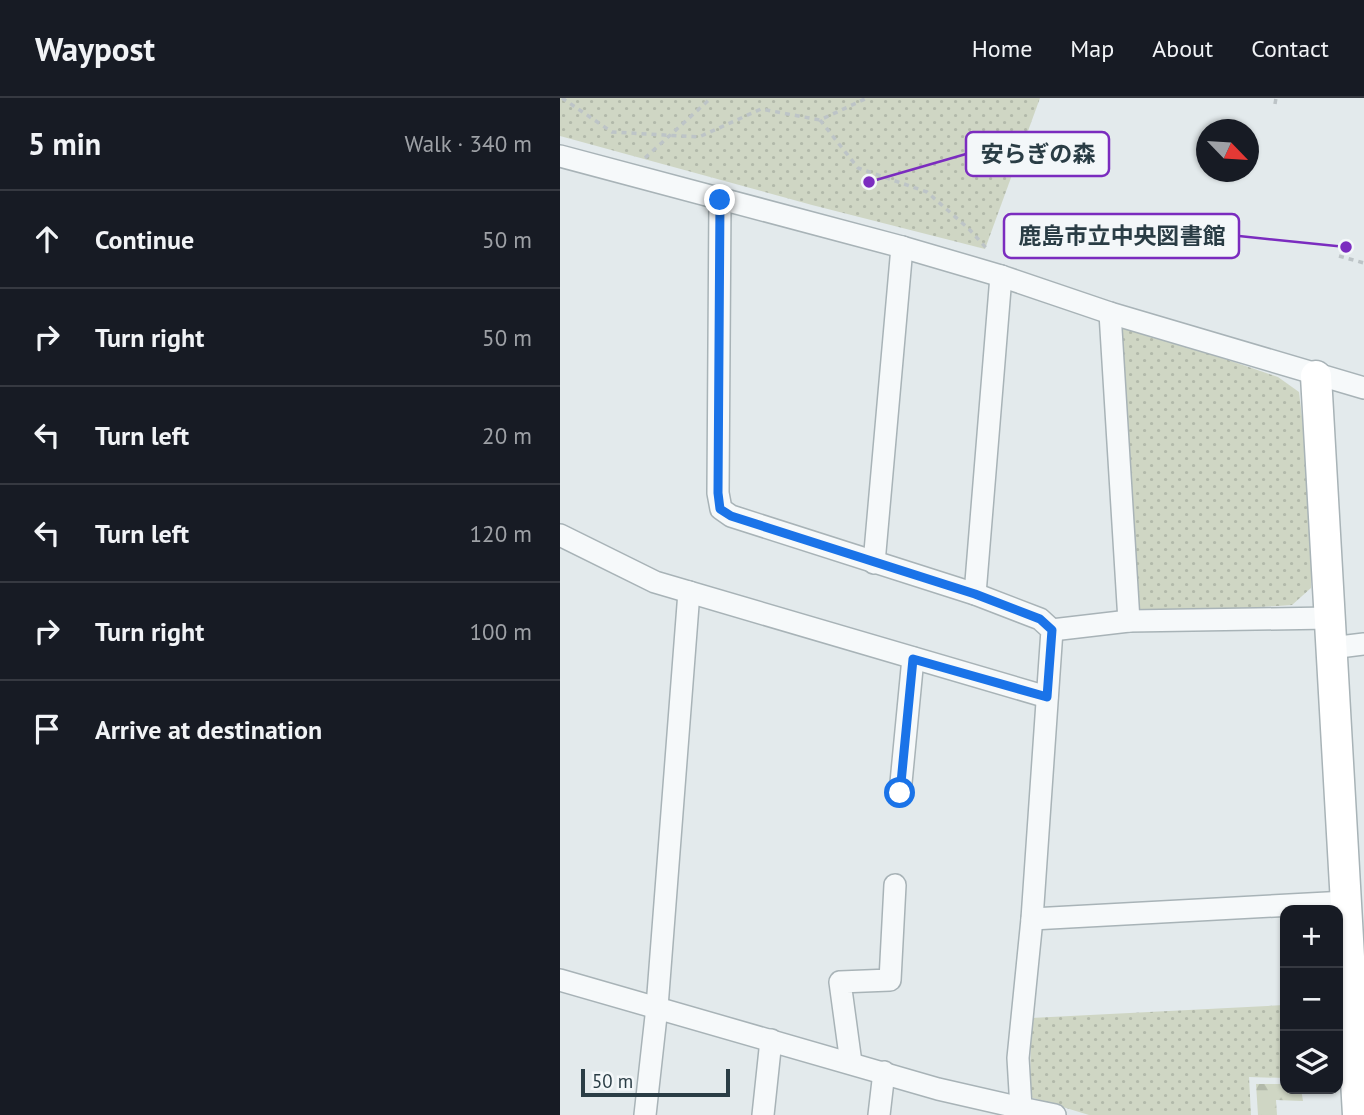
<!DOCTYPE html>
<html lang="en">
<head>
<meta charset="utf-8">
<style>
	body { margin:0; font-family:"PT Sans","Noto Sans JP",sans-serif; background:#242831; color:#f1f3f6 }
	.controls { position:absolute; right:21px; bottom:21px; display:grid; overflow:hidden; border-radius:14px; box-shadow:0 2px 5px #0004 }
	.controls button { width:63px; height:63px; display:grid; place-items:center; padding:0; border:0; border-bottom:2px solid #363941; background:#171b24; color:#f1f3f6; font:35px sans-serif }
	.compass { position:absolute; left:636px; top:21px; width:63px; height:63px; border-radius:50%; background:#171b24; box-shadow:0 2px 5px #0004; rotate:115deg }
	.scale { position:absolute; left:21px; bottom:18px; width:149px; box-sizing:border-box; padding-left:7px; border:4px solid #2a3d45; border-top:0; font-size:19px; line-height:24px; white-space:nowrap; color:#2a3d45; -webkit-text-stroke:5px #f3f7f9; paint-order:stroke }
	.stop { position:absolute; width:21px; height:21px; margin:-16px; border:5px solid #1a73e8; border-radius:50%; background:#fff }
	.stop.end { background:#1a73e8; border-color:#fff; box-shadow:0 2px 7px #0008 }
	.list { margin:0; padding:0; list-style:none }
	h2 { display:flex; justify-content:space-between; align-items:center; height:91px; margin:0; padding:0 28px; font-size:30px }
	h2 small { font-size:23px; font-weight:400; color:#9ea1a6 }
	.list li { display:grid; grid-template-columns:46px 1fr auto; gap:21px; align-items:center; box-sizing:border-box; height:98px; padding:0 28px; border-top:2px solid #363941 }
	.list b { display:block; font-size:26px; white-space:nowrap }
	.list em { font-size:23px; font-style:normal; color:#9ea1a6 }
	.icon { flex:none; width:38px; height:38px; fill:none; stroke:currentColor; stroke-width:2; stroke-linecap:round; stroke-linejoin:round }
	.map { position:relative; flex:none; width:804px; height:1017px; overflow:hidden }
	header { display:flex; align-items:center; gap:42px; box-sizing:border-box; height:98px; padding:0 35px; background:#171b24; border-bottom:2px solid #363941 }
	header strong { font-size:33px }
	nav { display:flex; gap:38px; margin-inline-start:auto; font-size:24px }
	main { display:flex }
	aside { flex:1; background:#171b24 }
	.map>svg:first-child { display:block }
</style>
</head>
<body>
<header>
<strong>Waypost</strong>
<nav><a>Home</a><a>Map</a><a>About</a><a>Contact</a></nav>
</header>
<main>
<aside>
<h2>5 min<small>Walk · 340 m</small></h2>
<ul class="list">
<li><svg class="icon" aria-label="ahead" viewBox="0 0 24 24"><path d="M12 20V5M6 11l6-6 6 6"/></svg><div><b>Continue</b></div><em>50 m</em></li>
<li><svg class="icon" aria-label="right" viewBox="0 0 24 24"><path d="M7 20v-9h11M14 6l5 5-5 5"/></svg><div><b>Turn right</b></div><em>50 m</em></li>
<li><svg class="icon" aria-label="left" viewBox="0 0 24 24"><path d="M17 20v-9H6M10 6l-5 5 5 5"/></svg><div><b>Turn left</b></div><em>20 m</em></li>
<li><svg class="icon" aria-label="left" viewBox="0 0 24 24"><path d="M17 20v-9H6M10 6l-5 5 5 5"/></svg><div><b>Turn left</b></div><em>120 m</em></li>
<li><svg class="icon" aria-label="right" viewBox="0 0 24 24"><path d="M7 20v-9h11M14 6l5 5-5 5"/></svg><div><b>Turn right</b></div><em>100 m</em></li>
<li><svg class="icon" aria-label="arrive" viewBox="0 0 24 24"><path d="M6 21V4h12l-3 4 3 4H6"/></svg><div><b>Arrive at destination</b></div></li>
</ul>
</aside>
<div class="map">
<svg width="804" height="1017" viewBox="0 0 804 1017">
	<defs>
		<pattern id="grass-dots" width="8" height="8" patternUnits="userSpaceOnUse" patternTransform="scale(1.75)"><rect width="8" height="8" fill="#cfd6c4"/><path d="M2 2h.1M6 6h.1" fill="none" stroke="#b2b9aa" stroke-width="1.8" stroke-linecap="round"/></pattern>
		<pattern id="forest-firs" width="22" height="20" patternUnits="userSpaceOnUse" patternTransform="scale(1.75)"><rect width="22" height="20" fill="#cfd6c4"/><path d="M5 1l3.5 6h-7zM16 11l3.5 6h-7z" fill="#b2b9aa"/></pattern>
	</defs>
	<rect width="100%" height="100%" fill="#e3eaec"/>
	<!-- grass -->
	<g fill="url(#grass-dots)">
		<path d="M0 0H480L425 151 252 107 0 38Z"/>
		<path d="M557 224 718 279 739 294 751 395V490L732 507 576 517Z"/>
		<path d="M725 907V980L689 979 691 1017H529L470 999 471 920Z"/>
	</g>
	<!-- forest -->
	<path fill="url(#forest-firs)" d="M696 986H725V991H741L743 1003 716 1002 717 1017H698Z"/>
	<g fill="none" stroke-linecap="round" stroke-linejoin="round">
		<!-- street casing -->
		<g stroke="#a8b3b7" stroke-width="24">
			<g id="street">
				<path d="M0 58 342 149 441 178 550 215 804 290"/>
				<path d="M160 102 158 395 161 411 171 418 415 496 480 521 492 532 472 821 458 960 461 1010 495 1017"/>
				<path d="M550 215 569 523"/>
				<path d="M0 437 95 484 487 599"/>
				<path d="M314 465 342 149"/>
				<path d="M415 496 441 178"/>
				<path d="M492 532 569 523 770 520"/>
				<path d="M771 550 804 546"/>
				<path d="M340 695 353 560"/>
				<path d="M472 821 786 804"/>
				<path d="M0 882 378 991 461 1010"/>
				<path d="M291 965 280 884 330 882 335 787"/>
				<path d="M85 1017 97 909 129 494"/>
				<path d="M203 1017 211 942"/>
				<path d="M319 1017 324 974"/>
			</g>
		</g>
		<!-- secondary casing -->
		<g stroke="#a8b3b7" stroke-width="33">
			<path id="secondary" d="M756 278 798 1017"/>
		</g>
		<!-- path -->
		<g stroke="#bdc4c7" stroke-width="3.5" stroke-dasharray="5 5" stroke-linecap="butt">
			<path d="M2 0 52 34 139 39 201 11 260 22 307 0"/>
			<path d="M715 6 716 0"/>
			<path d="M260 22 298 70 367 94 409 131 428 152"/>
			<path d="M85 60 151 0"/>
			<path d="M779 158 804 165"/>
		</g>
		<!-- street -->
		<use href="#street" stroke="#f6f9fa" stroke-width="21"/>
		<!-- secondary -->
		<use href="#secondary" stroke="#fff" stroke-width="30"/>
	</g>
	<g fill="none" stroke-linecap="round" stroke-linejoin="round">
		<!-- route -->
		<path stroke="#1a73e8" stroke-width="9" d="M160 102 158 395 160 411 171 418 415 496 480 521 492 532 487 599 353 561 340 695"/>
	</g>
	<!-- callouts -->
	<path fill="none" stroke="#7b2cbf" stroke-width="2.5" d="M309 84L406 56M786 149L679 138"/>
	<g fill="#7b2cbf" stroke="#f3f7f9" stroke-width="2.5">
		<circle cx="309" cy="84" r="7"/>
		<circle cx="786" cy="149" r="7"/>
	</g>
	<g fill="#f3f7f9" stroke="#7b2cbf" stroke-width="2.5">
		<rect x="406" y="34" width="143" height="44" rx="7"/>
		<rect x="444" y="116" width="235" height="44" rx="7"/>
	</g>
	<g font-size="23" text-anchor="middle" font-weight="bold" fill="#2a3d45">
		<text x="478" y="64">安らぎの森</text>
		<text x="562" y="146">鹿島市立中央図書館</text>
	</g>
</svg>
<div class="controls">
<button>+</button>
<button>−</button>
<button><svg class="icon" aria-label="layers" viewBox="0 0 24 24"><path d="M12 4l9 5-9 5-9-5zM3 14l9 5 9-5"/></svg></button>
</div>
<svg class="compass" viewBox="-18 -18 36 36"><path d="M0-13l5 13h-10z" fill="#e53935"/><path d="M0 13l5-13h-10z" fill="#9ea1a6"/></svg>
<div class="scale">50 m</div>
<div class="stop" style="left:340px;top:695px"></div>
<div class="stop end" style="left:160px;top:102px"></div>
</div>
</main>
</body>
</html>
